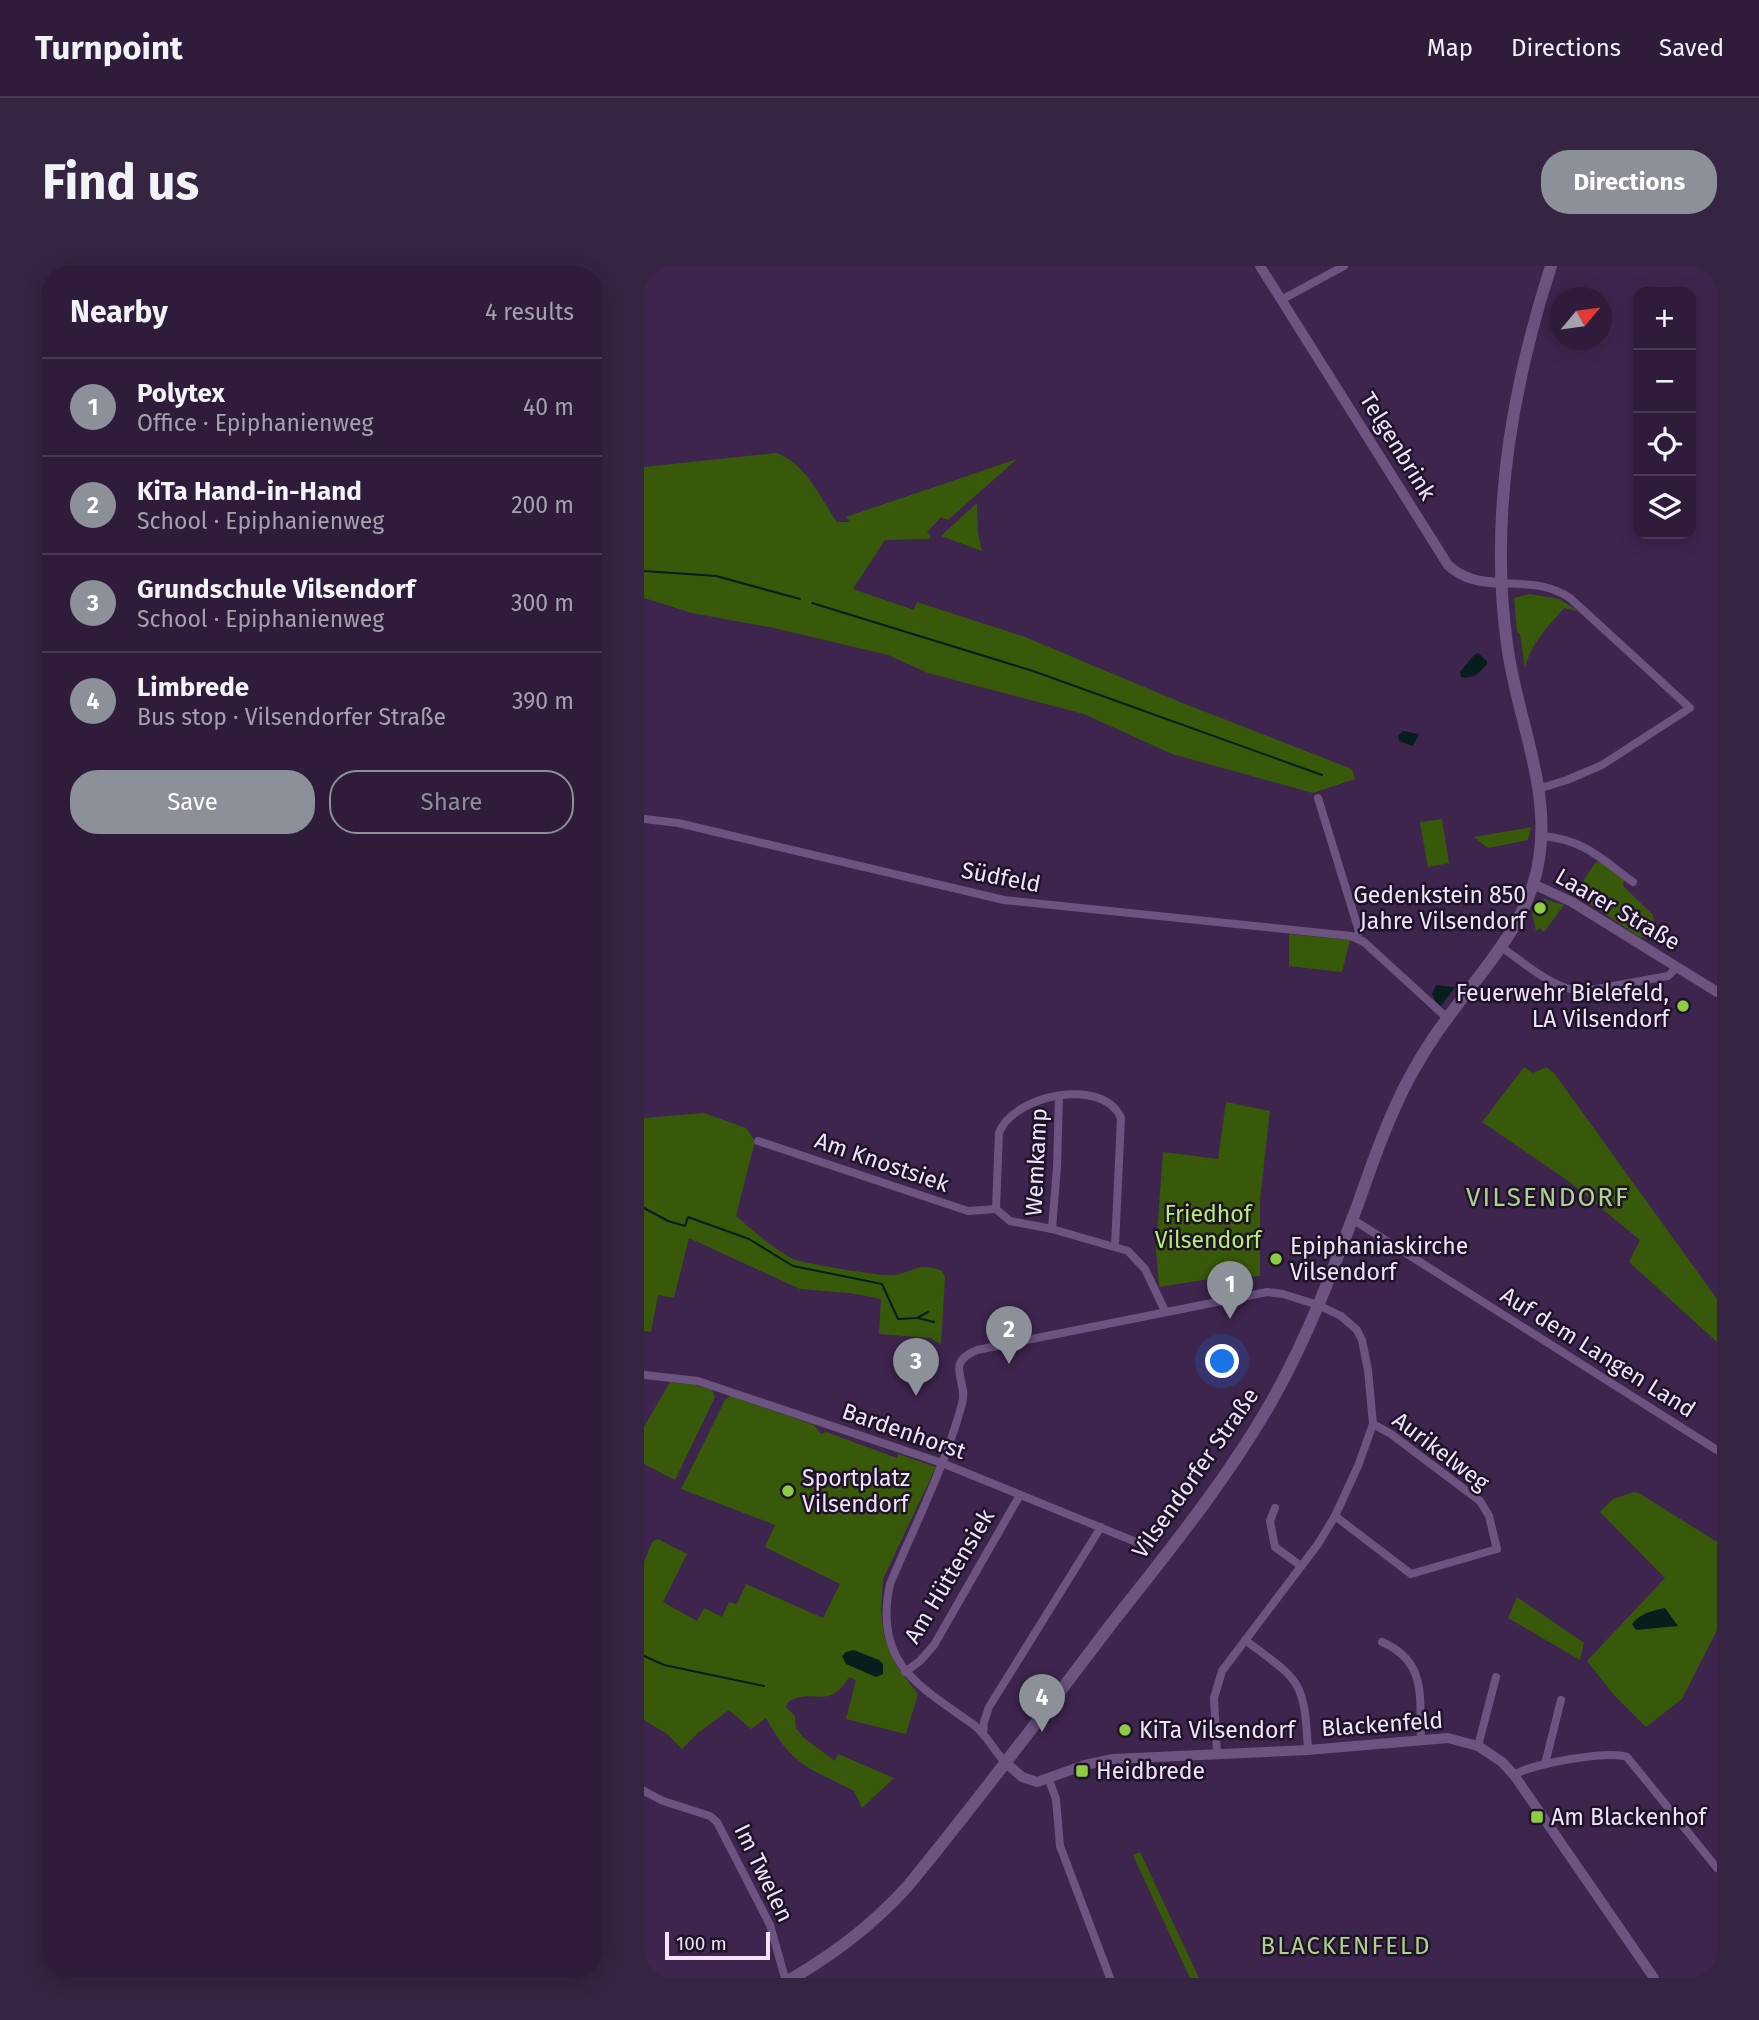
<!DOCTYPE html>
<html lang="en">
<head>
<meta charset="utf-8">
<style>
	body { margin:0; font-family:"Fira Sans",sans-serif; background:#362542; color:#f1f3f6 }
	.controls { position:absolute; right:21px; top:21px; display:grid; overflow:hidden; border-radius:14px; box-shadow:0 4px 18px #0003 }
	.controls button { width:63px; height:63px; display:grid; place-items:center; padding:0; border:0; border-bottom:2px solid #493a54; background:#2e1c3a; color:#f1f3f6; font:35px sans-serif }
	.compass { position:absolute; left:905px; top:21px; width:63px; height:63px; border-radius:50%; background:#2e1c3a; box-shadow:0 4px 18px #0003; rotate:61deg }
	.scale { position:absolute; left:21px; bottom:18px; width:105px; box-sizing:border-box; padding-left:7px; border:4px solid #f2e3fd; border-top:0; font-size:19px; line-height:24px; white-space:nowrap; color:#f2e3fd; -webkit-text-stroke:5px #1f1427; paint-order:stroke }
	.you { position:absolute; left:579px; top:1096px; width:24px; height:24px; margin:-18px; border:5px solid #fff; border-radius:50%; background:#1a73e8; box-shadow:0 0 0 10px #1a73e833 }
	.badge { display:grid; place-items:center; width:46px; height:46px; border-radius:50%; background:#8c9099; color:#fff; font-size:23px; font-weight:700 }
	.pin { position:absolute; translate:-50% -58px; filter:drop-shadow(0 2px 4px #0008) }
	.pin::after { content:''; position:absolute; top:37px; width:24px; height:21px; background:inherit; clip-path:polygon(0 0,100% 0,50% 100%) }
	.list { margin:0; padding:0; list-style:none }
	h2 { display:flex; justify-content:space-between; align-items:center; height:91px; margin:0; padding:0 28px; font-size:30px }
	h2 small { font-size:23px; font-weight:400; color:#a7a1af }
	.list li { display:grid; grid-template-columns:46px 1fr auto; gap:21px; align-items:center; box-sizing:border-box; height:98px; padding:0 28px; border-top:2px solid #493a54 }
	.list b { display:block; font-size:26px; white-space:nowrap }
	.list p { margin:0; font-size:23px; white-space:nowrap; color:#a7a1af }
	.list em { font-size:23px; font-style:normal; color:#a7a1af }
	.actions { display:flex; gap:14px; padding:21px 28px }
	.actions a { flex:1; padding:16px 0; border:2px solid #8c9099; border-radius:28px; text-align:center; font-size:24px; color:#8c9099 }
	.actions .main { background:#8c9099; color:#fff }
	.icon { flex:none; width:38px; height:38px; fill:none; stroke:currentColor; stroke-width:2; stroke-linecap:round; stroke-linejoin:round }
	.map { position:relative; flex:none; width:1073px; height:1712px; overflow:hidden; border-radius:28px }
	header { display:flex; align-items:center; gap:42px; box-sizing:border-box; height:98px; padding:0 35px; background:#2e1c3a; border-bottom:2px solid #493a54 }
	header strong { font-size:33px }
	nav { display:flex; gap:38px; margin-inline-start:auto; font-size:24px }
	.intro { display:flex; align-items:center; justify-content:space-between; box-sizing:border-box; height:168px; padding:0 42px }
	h1 { margin:0; font-size:49px }
	.button { padding:18px 32px; border-radius:28px; background:#8c9099; color:#fff; font-size:24px; font-weight:700 }
	main { display:flex; gap:42px; padding:0 42px }
	aside { flex:1; background:#2e1c3a; border-radius:28px; box-shadow:0 4px 18px #0003 }
	.map>svg:first-child { display:block }
</style>
</head>
<body>
<header>
<strong>Turnpoint</strong>
<nav><a>Map</a><a>Directions</a><a>Saved</a></nav>
</header>
<div class="intro"><h1>Find us</h1><a class="button">Directions</a></div>
<main>
<aside>
<h2>Nearby<small>4 results</small></h2>
<ul class="list">
<li><span class="badge">1</span><div><b>Polytex</b><p>Office · Epiphanienweg</p></div><em>40 m</em></li>
<li><span class="badge">2</span><div><b>KiTa Hand-in-Hand</b><p>School · Epiphanienweg</p></div><em>200 m</em></li>
<li><span class="badge">3</span><div><b>Grundschule Vilsendorf</b><p>School · Epiphanienweg</p></div><em>300 m</em></li>
<li><span class="badge">4</span><div><b>Limbrede</b><p>Bus stop · Vilsendorfer Straße</p></div><em>390 m</em></li>
</ul>
<div class="actions"><a class="main">Save</a><a>Share</a></div>
</aside>
<div class="map">
<svg width="1073" height="1712" viewBox="0 0 1073 1712">
	<rect width="100%" height="100%" fill="#3e254e"/>
	<!-- green -->
	<g fill="#38590a">
		<path d="M132 187C161 196 176 232 193 256H207L202 251 373 193 304 254 297 251 283 266 287 270 285 273 241 274 209 323 270 344 273 336 381 371 536 436 708 503 711 513 669 527 528 488 440 448 284 407 244 389 130 362 48 347 0 332V201Z"/>
		<path d="M333 237 334 267 338 285 297 270Z"/>
		<path d="M886 328 915 333 934 345 920 342C904 361 887 377 881 402L876 368 873 366 870 332Z"/>
		<path d="M798 553 805 597 784 601 776 556Z"/>
		<path d="M887 561 884 574 844 582 830 571Z"/>
		<path d="M955 595 980 612 979 620 1009 649 1010 656 1002 670 997 672 931 628 951 597Z"/>
		<path d="M900 633 920 639 900 666 896 662 892 665 888 647 892 637Z"/>
		<path d="M645 668 706 674 698 706 645 700Z"/>
		<path d="M880 801 889 807 902 801 910 807 1073 1033V1076L985 996 996 974 923 914 838 856Z"/>
		<path d="M582 836 626 845 616 933V1010L572 1012 515 1021 512 982 519 886 574 893Z"/>
		<path d="M60 847 102 862 111 875 92 950C110 965 128 982 149 993 157 997 235 1010 246 1009 268 1009 271 994 298 1005L301 1011 297 1078 286 1072 235 1068 237 1033 206 1027 156 1023 45 972 30 1032 14 1029 7 1066 0 1065V852Z"/>
		<path d="M26 1116 48 1118 68 1124 71 1131 31 1214 0 1198V1161Z"/>
		<path d="M86 1130 170 1159 177 1168 182 1166 253 1192 254 1188 292 1201 239 1313 237 1346 240 1370 252 1399 274 1428 262 1468 202 1453 212 1414 205 1411C184 1446 170 1420 144 1436L142 1441 151 1450 152 1462 160 1472 191 1495 194 1488 250 1512 218 1542 210 1525C164 1501 149 1501 122 1452L107 1463 85 1444 54 1467 38 1483 23 1468 0 1454V1296L8 1276 14 1273 43 1288 19 1336 53 1355 60 1342 78 1351 85 1336 93 1338 102 1318 179 1352 196 1318 121 1281 131 1259 37 1223 81 1134Z"/>
		<path d="M990 1226 995 1227 1073 1276V1364L1038 1433 1002 1461 970 1429 943 1395 1021 1312 956 1246 969 1233Z"/>
		<path d="M873 1331 940 1377 936 1394 864 1352Z"/>
		<path d="M496 1586 555 1712H546L489 1589Z"/>
	</g>
	<!-- water -->
	<g fill="#081e1d">
		<path d="M834 387 843 395V398C837 406 828 414 817 411L816 406 830 389Z"/>
		<path d="M759 465 775 468 769 480 755 475 754 470Z"/>
		<path d="M792 719 811 721 797 740 792 736 788 728Z"/>
		<path d="M1021 1342 1034 1360 992 1364 988 1358C997 1347 1007 1345 1021 1342Z"/>
		<path d="M210 1384 235 1394 239 1398V1408L232 1411 202 1398 198 1390 202 1386Z"/>
	</g>
	<g fill="none" stroke-linecap="round" stroke-linejoin="round">
		<!-- stream -->
		<g stroke="#081e1d" stroke-width="2">
			<path d="M0 305 72 310 156 333"/>
			<path d="M168 337 389 405 678 509"/>
			<path d="M0 942 24 955 41 960 44 951 105 973 149 1000 238 1018 254 1053 273 1052 284 1046"/>
			<path d="M274 1052 290 1056"/>
			<path d="M0 1390 20 1399 120 1420"/>
		</g>
		<!-- minor -->
		<g stroke="#6d5380" stroke-width="8">
			<path d="M637 34 700 0"/>
			<path d="M858 317C884 319 903 317 926 332L1046 442 958 499 923 514 894 523"/>
			<path d="M674 532 715 665 712 672"/>
			<path d="M0 553 34 557 360 634 707 670 720 676 803 752"/>
			<path d="M898 570C941 574 956 592 989 616"/>
			<path d="M857 681C881 697 911 726 942 725L1024 710 1033 701"/>
			<path d="M114 875 324 945 352 943"/>
			<path d="M708 953 1073 1184"/>
			<path d="M408 963 413 901 415 830"/>
			<path d="M471 980 477 852C459 810 369 829 355 867L352 943 366 955 408 963 484 985 501 1003 521 1045"/>
			<path d="M0 1109 54 1115 298 1197 502 1280"/>
			<path d="M631 1242 626 1255 631 1281 657 1300"/>
			<path d="M691 1250 767 1308 853 1283 845 1250 836 1235 747 1168 729 1158"/>
			<path d="M601 1374C657 1416 660 1413 664 1484"/>
			<path d="M738 1376C784 1396 775 1432 777 1474"/>
			<path d="M261 1406 276 1395 290 1379 376 1229"/>
			<path d="M339 1468 340 1456 345 1441 457 1261"/>
			<path d="M834 1480 852 1411"/>
			<path d="M361 1496C350 1485 343 1469 330 1459 275 1420 229 1397 246 1318 271 1259 301 1200 318 1138 325 1114 299 1098 333 1084L623 1026 639 1028 674 1039 697 1050 713 1064 718 1074 724 1104 729 1158 714 1200 691 1250 674 1278 578 1405 570 1432 573 1488"/>
			<path d="M901 1498 917 1434"/>
			<path d="M870 1509C886 1498 965 1484 983 1491L1073 1602"/>
			<path d="M405 1514 412 1533 416 1580 466 1712"/>
			<path d="M0 1525 19 1535 66 1550 73 1556 126 1659 141 1712"/>
		</g>
		<!-- tertiary -->
		<g stroke="#6d5380" stroke-width="10">
			<path d="M616 0 804 299C820 314 837 316 858 317"/>
			<path d="M889 618 928 636 1073 726"/>
			<path d="M361 1496 378 1511 393 1516 441 1499 469 1493 664 1484 804 1472 834 1480 858 1496 870 1509 1010 1712"/>
		</g>
		<!-- secondary -->
		<path stroke="#6d5380" stroke-width="12" d="M149 1712C194 1685 228 1659 263 1621 333 1536 399 1448 465 1361 523 1287 584 1213 630 1131 664 1070 689 1004 714 938 728 898 742 858 761 820 774 795 788 772 805 750 840 702 886 655 895 593 907 520 872 450 863 378 845 250 868 121 907 0"/>
	</g>
	<!-- markers -->
	<g fill="#8ecd42" stroke="#1f1427" stroke-width="2.5">
		<circle cx="896" cy="642" r="7"/>
		<circle cx="1039" cy="740" r="7"/>
		<circle cx="632" cy="993" r="7"/>
		<circle cx="144" cy="1225" r="7"/>
		<circle cx="481" cy="1464" r="7"/>
		<rect x="431" y="1498" width="14" height="14" rx="3.5"/>
		<rect x="886" y="1544" width="14" height="14" rx="3.5"/>
	</g>
	<g text-anchor="middle" dominant-baseline="central" stroke-width="5" stroke-linejoin="round" paint-order="stroke">
		<!-- street labels -->
		<g font-size="23" fill="#f2e3fd" stroke="#1f1427">
			<text transform="translate(754 180) rotate(58)">Telgenbrink</text>
			<text transform="translate(357 611) rotate(11)">Südfeld</text>
			<text transform="translate(974 643) rotate(30)">Laarer Straße</text>
			<text transform="translate(238 896) rotate(19)">Am Knostsiek</text>
			<text transform="translate(392 896) rotate(-87)">Wemkamp</text>
			<text transform="translate(954 1086) rotate(32)">Auf dem Langen Land</text>
			<text transform="translate(260 1165) rotate(19)">Bardenhorst</text>
			<text transform="translate(797 1185) rotate(37)">Aurikelweg</text>
			<text transform="translate(551 1207) rotate(-55)">Vilsendorfer Straße</text>
			<text transform="translate(305 1310) rotate(-59)">Am Hüttensiek</text>
			<text transform="translate(738 1458) rotate(-4)">Blackenfeld</text>
			<text transform="translate(120 1607) rotate(64)">Im Twelen</text>
		</g>
		<!-- poi labels -->
		<g font-size="23" fill="#f2e3fd" stroke="#1f1427" text-anchor="start">
			<text x="882" y="629" text-anchor="end">Gedenkstein 850<tspan x="882" dy="26">Jahre Vilsendorf</tspan></text>
			<text x="1025" y="727" text-anchor="end">Feuerwehr Bielefeld,<tspan x="1025" dy="26">LA Vilsendorf</tspan></text>
			<text x="646" y="980">Epiphaniaskirche<tspan x="646" dy="26">Vilsendorf</tspan></text>
			<text x="158" y="1212">Sportplatz<tspan x="158" dy="26">Vilsendorf</tspan></text>
			<text x="495" y="1464">KiTa Vilsendorf</text>
			<text x="452" y="1505">Heidbrede</text>
			<text x="907" y="1551">Am Blackenhof</text>
		</g>
		<!-- park labels -->
		<g font-size="23" fill="#b2ef72" stroke="#1f1427">
			<text x="564" y="948">Friedhof<tspan x="564" dy="26">Vilsendorf</tspan></text>
		</g>
		<!-- neighbourhood labels -->
		<g font-size="24" letter-spacing="2" fill="#aed18d" stroke="#1f1427">
			<text x="702" y="1680">BLACKENFELD</text>
		</g>
		<!-- quarter labels -->
		<g font-size="26" letter-spacing="2" fill="#aed18d" stroke="#1f1427">
			<text x="904" y="931">VILSENDORF</text>
		</g>
	</g>
</svg>
<div class="controls">
<button>+</button>
<button>−</button>
<button><svg class="icon" aria-label="locate" viewBox="0 0 24 24"><circle cx="12" cy="12" r="6"/><path d="M12 2v4M12 18v4M2 12h4M18 12h4"/></svg></button>
<button><svg class="icon" aria-label="layers" viewBox="0 0 24 24"><path d="M12 4l9 5-9 5-9-5zM3 14l9 5 9-5"/></svg></button>
</div>
<svg class="compass" viewBox="-18 -18 36 36"><path d="M0-13l5 13h-10z" fill="#e53935"/><path d="M0 13l5-13h-10z" fill="#a7a1af"/></svg>
<div class="scale">100 m</div>
<div class="you"></div>
<div class="pin badge" style="left:586px;top:1053px">1</div>
<div class="pin badge" style="left:365px;top:1098px">2</div>
<div class="pin badge" style="left:272px;top:1130px">3</div>
<div class="pin badge" style="left:398px;top:1466px">4</div>
</div>
</main>
</body>
</html>
